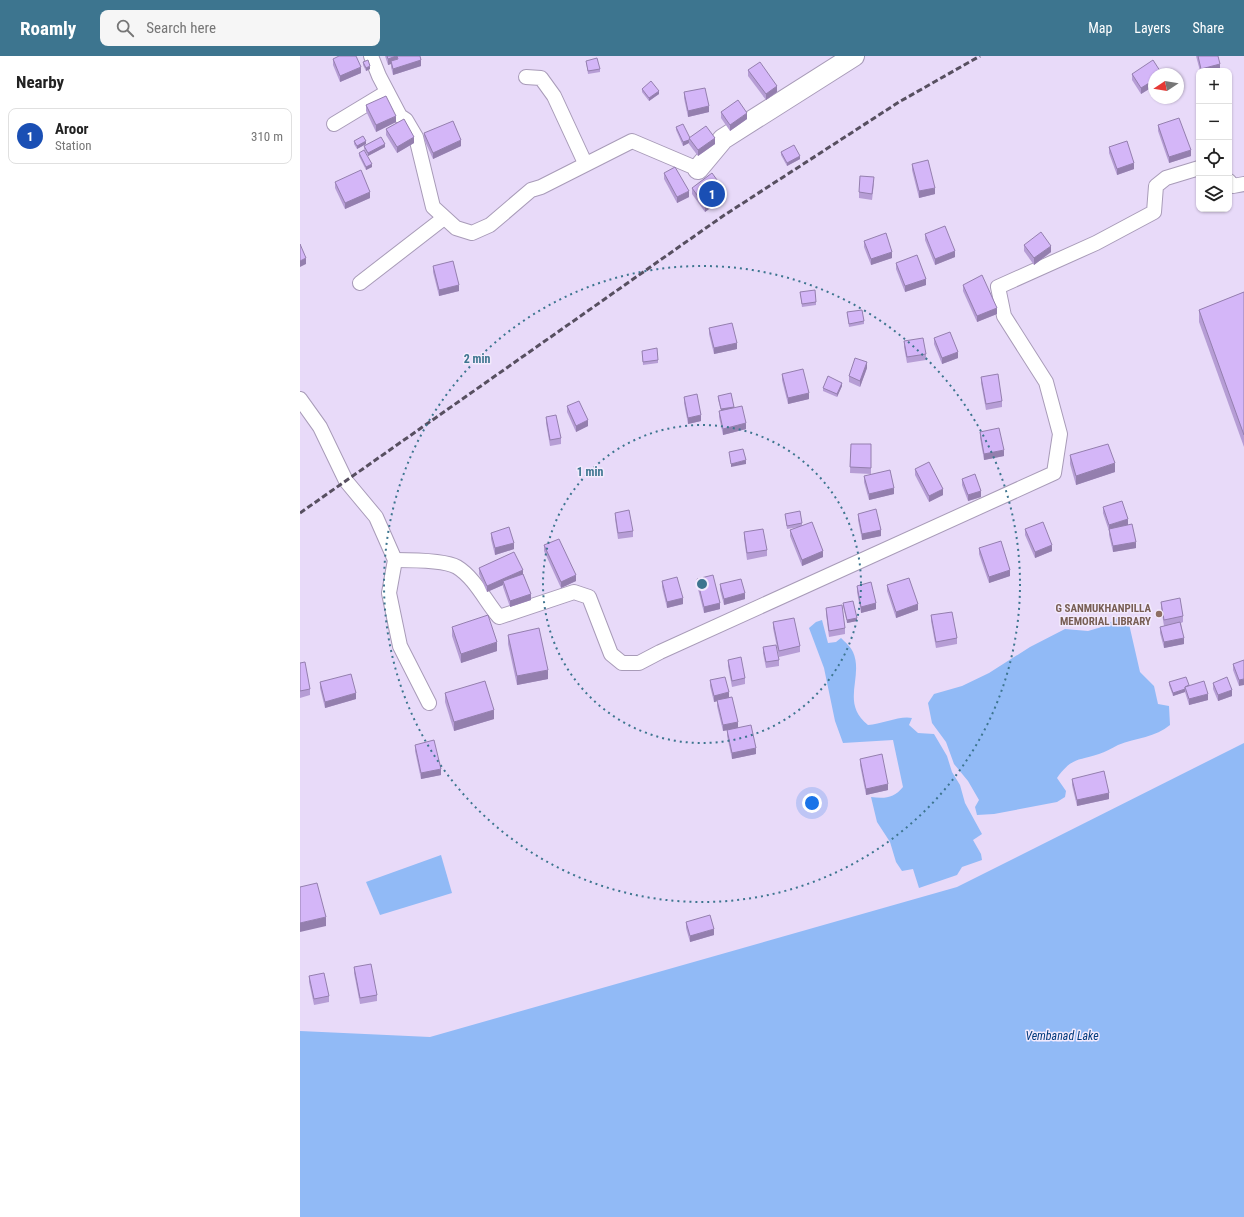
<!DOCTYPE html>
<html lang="en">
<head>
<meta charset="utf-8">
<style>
	body { margin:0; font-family:"Roboto Condensed",sans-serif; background:#f6f6f6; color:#222 }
	.controls { position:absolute; right:12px; top:12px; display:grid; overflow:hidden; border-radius:8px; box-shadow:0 1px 3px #0004 }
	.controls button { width:36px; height:36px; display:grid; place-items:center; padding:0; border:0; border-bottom:1px solid #e0e0e0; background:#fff; color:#222; font:20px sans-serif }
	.compass { position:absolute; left:848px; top:12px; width:36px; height:36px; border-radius:50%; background:#fff; box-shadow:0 1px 3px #0004; rotate:258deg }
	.you { position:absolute; left:512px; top:747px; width:14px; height:14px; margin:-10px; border:3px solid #fff; border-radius:50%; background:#1a73e8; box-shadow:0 0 0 6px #1a73e833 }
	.badge { display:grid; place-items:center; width:26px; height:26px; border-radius:50%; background:#3d758f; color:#fff; font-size:13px; font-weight:700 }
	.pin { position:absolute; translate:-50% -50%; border:2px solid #fff; box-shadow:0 1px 4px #0006 }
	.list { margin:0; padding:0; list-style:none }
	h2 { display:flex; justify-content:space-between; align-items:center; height:52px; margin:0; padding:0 16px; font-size:17px }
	h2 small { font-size:13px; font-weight:400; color:#767676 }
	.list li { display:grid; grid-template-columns:26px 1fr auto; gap:12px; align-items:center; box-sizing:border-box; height:56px; margin:0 8px 8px; padding:0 8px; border:1px solid #e0e0e0; border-radius:8px }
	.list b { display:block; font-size:15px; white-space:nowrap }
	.list p { margin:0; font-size:13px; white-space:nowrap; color:#767676 }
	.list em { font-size:13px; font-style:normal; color:#767676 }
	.icon { flex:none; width:22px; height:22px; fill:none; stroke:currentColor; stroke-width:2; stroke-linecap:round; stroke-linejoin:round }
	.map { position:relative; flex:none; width:944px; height:1161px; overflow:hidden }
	header { display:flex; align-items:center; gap:24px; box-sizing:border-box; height:56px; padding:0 20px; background:#3d758f; color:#fff }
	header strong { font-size:19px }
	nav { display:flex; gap:22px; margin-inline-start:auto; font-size:14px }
	.search { width:280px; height:36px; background:#f6f6f6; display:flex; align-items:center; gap:10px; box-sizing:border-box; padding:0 14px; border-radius:8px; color:#767676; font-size:15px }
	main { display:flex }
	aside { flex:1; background:#fff }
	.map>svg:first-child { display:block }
</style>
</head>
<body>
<header>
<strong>Roamly</strong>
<div class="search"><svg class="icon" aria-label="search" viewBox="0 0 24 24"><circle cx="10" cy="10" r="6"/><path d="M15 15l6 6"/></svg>Search here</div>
<nav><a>Map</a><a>Layers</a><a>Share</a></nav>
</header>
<main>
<aside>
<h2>Nearby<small></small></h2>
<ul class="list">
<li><span class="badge" style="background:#1a4fb4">1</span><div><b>Aroor</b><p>Station</p></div><em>310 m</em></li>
</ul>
</aside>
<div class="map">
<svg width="944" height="1161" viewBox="0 0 944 1161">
	<rect width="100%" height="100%" fill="#e8daf9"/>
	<!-- water -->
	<g fill="#91baf6">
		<path d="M817 562 829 568 840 616 854 630 858 648 869 650 870 669C856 681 836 682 818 689 812 692 805 696 799 698 778 705 772 701 757 722L766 735 765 741 757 746 694 758 677 759 675 751 679 744 668 725 654 708 646 686 632 667 628 647 634 638 662 630 689 617 730 591 765 573 788 575 805 570Z"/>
		<path d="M522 564 528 587 536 586 541 582C545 586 551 591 553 596 564 621 540 647 568 669 582 668 601 659 612 662L609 669 618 677 634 678 647 700 652 716 660 729 665 747 682 778 673 784 681 798 682 804 662 811 657 819 619 832 613 813 602 815 596 806 590 786 577 766 571 741C585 743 594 742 603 731L593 684 543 687 535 665 524 612 509 572 516 566Z"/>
		<path d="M944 687V1161H0V975L130 981 657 831Z"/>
		<path d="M141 799 152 837 80 859 66 826Z"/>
	</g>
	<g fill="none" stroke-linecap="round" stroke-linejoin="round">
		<!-- street casing -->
		<g stroke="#a89bb8" stroke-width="16">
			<g id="street">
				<path d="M71 0 79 20 100 60 106 64 116 81 133 151 156 172 172 177 190 169 231 134 241 131 332 85 398 113"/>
				<path d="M226 21 241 22 254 40 285 107"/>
				<path d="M34 68 87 36"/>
				<path d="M929 125 933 130 944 128"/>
				<path d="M60 227 144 162"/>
				<path d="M0 343 20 371 46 425 76 461 95 504 89 537 100 590 129 647"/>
				<path d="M95 504C110 504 145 504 157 511 175 522 186 546 199 561L274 536 289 541 311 598 322 607H339L360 596 754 417 760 378 746 326 704 260 698 231 796 187 854 156 856 130 866 122 899 112"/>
			</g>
		</g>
		<!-- secondary casing -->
		<g stroke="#a89bb8" stroke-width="22">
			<path id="secondary" d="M398 113 423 83 554 0"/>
		</g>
		<!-- street -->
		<use href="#street" stroke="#fff" stroke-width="14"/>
		<!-- secondary -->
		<use href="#secondary" stroke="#fff" stroke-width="20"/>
		<!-- rail -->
		<path stroke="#574f60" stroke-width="3" stroke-dasharray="6 3" stroke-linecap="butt" d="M0 457 423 160 599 46 680 0"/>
	</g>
	<!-- wall -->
	<g fill="#b69dd5">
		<path d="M85 0H120L121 10 93 19 91 11V8L88 9Z"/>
		<path d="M896 0H918L920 14 917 15H900Z"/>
		<path d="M33 3 61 17 40 26 33 9Z"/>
		<path d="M286 5 300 13V16L288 18Z"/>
		<path d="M63 6 70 13 66 15 63 9Z"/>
		<path d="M448 14 477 36 466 44 448 20Z"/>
		<path d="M832 18H854V30L841 38 832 24Z"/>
		<path d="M342 33 359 38 349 45 342 36Z"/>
		<path d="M384 36 409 56 388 61 384 42Z"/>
		<path d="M66 49 96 66 76 76 66 55Z"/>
		<path d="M421 56 447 63 430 75 421 62Z"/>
		<path d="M858 69 891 100 869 107 858 75Z"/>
		<path d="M376 71 390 82 415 88 398 100 389 88V87L383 90 376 74Z"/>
		<path d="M86 73 114 87 97 97 86 79Z"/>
		<path d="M124 77 161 90 133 103 124 83Z"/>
		<path d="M54 85 66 88 57 93 54 88Z"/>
		<path d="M64 90 85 91 68 100 64 93Z"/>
		<path d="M809 91 834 113 817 119 809 97Z"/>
		<path d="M481 96 500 103 487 110 481 99Z"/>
		<path d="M59 97 72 111 66 114 59 100Z"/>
		<path d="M612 108 635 138 619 142 612 114Z"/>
		<path d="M364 117 389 141 377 147 364 123Z"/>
		<path d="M35 126 70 142 45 153 35 132Z"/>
		<path d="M574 127 572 144 559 142V136Z"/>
		<path d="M392 132 425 141 405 156 392 138Z"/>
		<path d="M625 178 655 201 635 209 625 184Z"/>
		<path d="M564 185 592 202 571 209 564 191Z"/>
		<path d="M724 189 751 196 734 209 724 195Z"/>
		<path d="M596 207 626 229 605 236 596 213Z"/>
		<path d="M133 210 159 235 139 240 133 216Z"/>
		<path d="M663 229 697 258 677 266 663 235Z"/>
		<path d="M500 236 516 246V249L502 251Z"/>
		<path d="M944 236V391L899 266V254Z"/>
		<path d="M547 256 564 265V268L549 271Z"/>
		<path d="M409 272 437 293 414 298 409 278Z"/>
		<path d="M634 282 658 302 642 308 634 288Z"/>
		<path d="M604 285 626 298V304L607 307 604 291Z"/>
		<path d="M342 295 358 304V307L343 309Z"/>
		<path d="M567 312 560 331 549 326V320Z"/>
		<path d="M482 318 509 343 488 348 482 324Z"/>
		<path d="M681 321 702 345V351L686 354 681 327Z"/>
		<path d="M542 330 537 341 523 335V332Z"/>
		<path d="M418 340 434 352 446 373 423 379 419 361V355H421L418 343Z"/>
		<path d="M384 341 401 365 388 368 384 347Z"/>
		<path d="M267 350 288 370 276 376 267 356Z"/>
		<path d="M246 361 261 382V388L250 390 246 367Z"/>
		<path d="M680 376 704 400 684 404 680 382Z"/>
		<path d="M551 388H571V418L550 417Z"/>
		<path d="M770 399 815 416 776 429 770 408Z"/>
		<path d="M615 413 643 439 629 446 615 419Z"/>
		<path d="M564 420 594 438 569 444 564 426Z"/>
		<path d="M662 423 681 441 668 445 662 429Z"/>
		<path d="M803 451 836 492 813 496 809 479V475L803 457Z"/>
		<path d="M315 457 333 475V481L318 483 315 463Z"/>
		<path d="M485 458 502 467V470L523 501 502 510 490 480V474L499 471 487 473Z"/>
		<path d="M558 458 581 480 562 484 558 464Z"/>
		<path d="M725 473 752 495 735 502 725 479Z"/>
		<path d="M444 476 467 494V500L447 504 444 482Z"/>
		<path d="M191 477 214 493 195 499 191 483Z"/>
		<path d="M244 489 276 525 261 532 244 495Z"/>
		<path d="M679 492 710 520 689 527 679 498Z"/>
		<path d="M179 512 223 518 231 544 210 551 203 531V529L187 536 179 518Z"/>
		<path d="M397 523 420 553 404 557 397 529Z"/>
		<path d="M362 525 383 548 367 552 362 531Z"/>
		<path d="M420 528 445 543 424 549 420 534Z"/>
		<path d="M587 529 618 554 596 562 587 535Z"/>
		<path d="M557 530 576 553 561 557 557 536Z"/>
		<path d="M861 546 883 560V566L881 567 884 588 864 592 860 577V571L864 570 861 552Z"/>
		<path d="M543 547 557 565 547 567 543 550Z"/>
		<path d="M526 552 545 572V578L529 581 526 558Z"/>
		<path d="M631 559 657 582V588L636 592 631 565Z"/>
		<path d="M473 566 500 590V596L479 601 473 572Z"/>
		<path d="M152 571 197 595 161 607 152 580Z"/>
		<path d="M208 579 248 623 217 629 208 588Z"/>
		<path d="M463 591 479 604V610L466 612 463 597Z"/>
		<path d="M428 604 445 622V628L432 631 428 610Z"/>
		<path d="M944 604 939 630 933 614V608Z"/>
		<path d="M0 607 10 633V639L0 642Z"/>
		<path d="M410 624 429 642 438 672 456 698 432 703 427 680V674L423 675 417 650V645L414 646 410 630Z"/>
		<path d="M20 626 56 643 25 652 20 632Z"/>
		<path d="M869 626 889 629 908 644 889 649 885 636 873 640 869 629Z"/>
		<path d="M913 627 932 640 918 645 913 633Z"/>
		<path d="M145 637 194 663 154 675 145 646Z"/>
		<path d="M115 689 141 719 121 723 115 695Z"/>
		<path d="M560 703 588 734 566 739 560 709Z"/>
		<path d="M772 723 809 743 777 750 772 729Z"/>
		<path d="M386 866 414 879 390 886 386 872Z"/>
		<path d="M54 911 77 939V945L60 948 54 917Z"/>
		<path d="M9 920 29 940V946L14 949 9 926Z"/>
	</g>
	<!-- shaded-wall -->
	<g fill="#947fae">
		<path d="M96 0H97V6L91 5V8L88 9V3Z"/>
		<path d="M121 4V10L93 19V13Z"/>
		<path d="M920 8V14L917 15H901V13Z"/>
		<path d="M70 10V13L66 15V12Z"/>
		<path d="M61 11V17L40 26V20Z"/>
		<path d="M854 24V30L841 38V32Z"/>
		<path d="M477 30V36L466 44V38Z"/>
		<path d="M359 35V38L349 45V42Z"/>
		<path d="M409 50V56L388 61V55Z"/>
		<path d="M447 57V63L430 75V69Z"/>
		<path d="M96 60V66L76 76V69Z"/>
		<path d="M114 81V87L97 97V91Z"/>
		<path d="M415 82V88L398 100V94Z"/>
		<path d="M161 84V90L133 103V97Z"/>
		<path d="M389 84V87L383 90V86Z"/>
		<path d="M66 85V88L57 93V90Z"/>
		<path d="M85 88V91L68 100V97Z"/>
		<path d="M891 94V100L869 107V101Z"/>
		<path d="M500 100V103L487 110V107Z"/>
		<path d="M834 107V113L817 119V113Z"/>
		<path d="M72 108V111L66 114V111Z"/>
		<path d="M635 132V138L619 142V135Z"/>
		<path d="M389 135V141L377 147V141Z"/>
		<path d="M425 135V141L405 156V150Z"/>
		<path d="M70 136V142L45 153V147Z"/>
		<path d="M751 190V196L734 209V202Z"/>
		<path d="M655 195V201L635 209V203Z"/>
		<path d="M592 196V202L571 209V203Z"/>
		<path d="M6 202V208L0 211V205Z"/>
		<path d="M626 223V229L605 236V230Z"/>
		<path d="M159 229V235L139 240V234Z"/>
		<path d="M697 252V258L677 266V260Z"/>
		<path d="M437 287V293L414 298V292Z"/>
		<path d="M658 296V302L642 308V302Z"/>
		<path d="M567 306V312L560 331V325Z"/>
		<path d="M542 327V330L537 341V338Z"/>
		<path d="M509 337V343L488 348V342Z"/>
		<path d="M434 351V354L421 356V353Z"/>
		<path d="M401 359V365L388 368V362Z"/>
		<path d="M288 364V370L276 376V370Z"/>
		<path d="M446 367V373L423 379V373Z"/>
		<path d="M704 394V400L684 404V398Z"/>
		<path d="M446 404V408L431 411V408Z"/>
		<path d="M815 407V416L776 429V420Z"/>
		<path d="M594 432V438L569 444V438Z"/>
		<path d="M643 433V439L629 446V440Z"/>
		<path d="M681 435V441L668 445V439Z"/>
		<path d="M828 463V469L809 473V475V469Z"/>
		<path d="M581 474V480L562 484V478Z"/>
		<path d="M836 486V492L813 496V490Z"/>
		<path d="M214 487V493L195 499V492Z"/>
		<path d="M752 489V495L735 502V496Z"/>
		<path d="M523 495V501L502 510V504Z"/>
		<path d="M223 514V521L203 525V529L187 536V530Z"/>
		<path d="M710 514V520L689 527V521Z"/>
		<path d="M276 519V525L261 532V526Z"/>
		<path d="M445 537V543L424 549V543Z"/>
		<path d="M231 538V544L210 551V545Z"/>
		<path d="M383 542V548L367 552V546Z"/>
		<path d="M420 547V553L404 557V551Z"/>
		<path d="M576 547V553L561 557V551Z"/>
		<path d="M618 548V554L596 562V556Z"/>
		<path d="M557 562V565L547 567V564Z"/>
		<path d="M884 582V588L864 592V586Z"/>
		<path d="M197 586V595L161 607V598Z"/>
		<path d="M248 614V623L217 629V620Z"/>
		<path d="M944 623V629L939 630V624Z"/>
		<path d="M885 633V636L873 640V637Z"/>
		<path d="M932 634V640L918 645V639Z"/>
		<path d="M429 636V642L414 646V640Z"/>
		<path d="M56 637V643L25 652V646Z"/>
		<path d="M908 638V644L889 649V643Z"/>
		<path d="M194 654V663L154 675V666Z"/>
		<path d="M438 666V672L423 675V669Z"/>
		<path d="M456 692V698L432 703V697Z"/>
		<path d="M141 713V719L121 723V717Z"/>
		<path d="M588 728V734L566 739V733Z"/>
		<path d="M809 737V743L777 750V744Z"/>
		<path d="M26 861V870L0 876V867Z"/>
		<path d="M414 873V879L390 886V880Z"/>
	</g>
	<!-- building -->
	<g fill="#d4b6f8" stroke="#947fae">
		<path d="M39 0H56L61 11 40 20 33 3Z"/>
		<path d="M87 0H96L88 3Z"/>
		<path d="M97 0H120L121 4 93 13 91 5 98 3Z"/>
		<path d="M898 0H918L920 8 901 13Z"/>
		<path d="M297 2 300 13 288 15 286 5Z"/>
		<path d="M68 4 70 10 66 12 63 6Z"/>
		<path d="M853 4 862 18H854V24L841 32 832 18Z"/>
		<path d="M460 6 477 30 466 38 448 14Z"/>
		<path d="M351 25 359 35 349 42 342 33Z"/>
		<path d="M405 32 409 50 388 55 384 36Z"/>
		<path d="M86 40 96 60 76 69 66 49Z"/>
		<path d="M438 44 447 57 430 69 421 56Z"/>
		<path d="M879 62 891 94 869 101 858 69Z"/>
		<path d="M104 63 114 81 97 91 86 73Z"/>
		<path d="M153 65 161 84 133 97 124 77Z"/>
		<path d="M383 68 390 82 389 84 383 86 376 71Z"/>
		<path d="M406 70 415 82 398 94 389 82Z"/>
		<path d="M63 80 66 85 57 90 54 85Z"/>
		<path d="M81 81 85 88 68 97 64 90Z"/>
		<path d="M827 85 834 107 817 113 809 91Z"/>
		<path d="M494 89 500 100 487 107 481 96Z"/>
		<path d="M64 94 72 108 66 111 59 97Z"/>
		<path d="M628 104 635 132 619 135 612 108Z"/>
		<path d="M375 111 389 135 377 141 364 117Z"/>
		<path d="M61 114 70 136 45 147 35 126Z"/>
		<path d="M412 117 425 135 405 150 392 132Z"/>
		<path d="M560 120 574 121 572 138 559 136Z"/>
		<path d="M645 170 655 195 635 203 625 178Z"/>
		<path d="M741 176 751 190 734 202 724 189Z"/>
		<path d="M586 177 592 196 571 203 564 185Z"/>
		<path d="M0 188 6 202 0 205Z"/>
		<path d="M617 199 626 223 605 230 596 207Z"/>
		<path d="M153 205 159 229 139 234 133 210Z"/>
		<path d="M682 219 697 252 677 260 663 229Z"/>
		<path d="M515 234 516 246 502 248 500 236Z"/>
		<path d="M944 236V379L899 254Z"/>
		<path d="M562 254 564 265 549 268 547 256Z"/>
		<path d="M432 267 437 287 414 292 409 272Z"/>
		<path d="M650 276 658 296 642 302 634 282Z"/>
		<path d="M623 282 626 298 607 301 604 285Z"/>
		<path d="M357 292 358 304 343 306 342 295Z"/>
		<path d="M555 302 567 306 560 325 549 320Z"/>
		<path d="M503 313 509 337 488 342 482 318Z"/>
		<path d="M698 318 702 345 686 348 681 321Z"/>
		<path d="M528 320 542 327 537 338 523 332Z"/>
		<path d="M431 337 434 351 421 353 418 340Z"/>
		<path d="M397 338 401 359 388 362 384 341Z"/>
		<path d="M279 345 288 364 276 370 267 350Z"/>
		<path d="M442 350 446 367 423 373 419 355Z"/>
		<path d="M256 359 261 382 250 384 246 361Z"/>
		<path d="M699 372 704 394 684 398 680 376Z"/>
		<path d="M551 388H571V412L550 411Z"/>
		<path d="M808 388 815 407 776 420 770 399Z"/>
		<path d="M443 393 446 404 431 408 429 396Z"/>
		<path d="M629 406 643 433 629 440 615 413Z"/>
		<path d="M590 414 594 432 569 438 564 420Z"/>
		<path d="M675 418 681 435 668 439 662 423Z"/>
		<path d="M822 445 828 463 809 469 803 451Z"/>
		<path d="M576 453 581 474 562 478 558 458Z"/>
		<path d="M329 454 333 475 318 477 315 457Z"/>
		<path d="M500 455 502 467 487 470 485 458Z"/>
		<path d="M512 466 523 495 502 504 490 474Z"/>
		<path d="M743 466 752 489 735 496 725 473Z"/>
		<path d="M832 468 836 486 813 490 809 473Z"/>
		<path d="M209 471 214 487 195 492 191 477Z"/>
		<path d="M463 473 467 494 447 497 444 476Z"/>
		<path d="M259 483 276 519 261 526 244 489Z"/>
		<path d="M701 485 710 514 689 521 679 492Z"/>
		<path d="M214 496 223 514 187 530 179 512Z"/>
		<path d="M223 518 231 538 210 545 203 525Z"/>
		<path d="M413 519 420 547 404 551 397 523Z"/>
		<path d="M377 521 383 542 367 546 362 525Z"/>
		<path d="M609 522 618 548 596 556 587 529Z"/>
		<path d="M441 523 445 537 424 543 420 528Z"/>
		<path d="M571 526 576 547 561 551 557 530Z"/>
		<path d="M880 542 883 560 864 564 861 546Z"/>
		<path d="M553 545 557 562 547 564 543 547Z"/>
		<path d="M542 549 545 572 529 575 526 552Z"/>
		<path d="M652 556 657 582 636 586 631 559Z"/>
		<path d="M188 559 197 586 161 598 152 571Z"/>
		<path d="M494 562 500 590 479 595 473 566Z"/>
		<path d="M880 566 884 582 864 586 860 571Z"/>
		<path d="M239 572 248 614 217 620 208 579Z"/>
		<path d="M476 589 479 604 466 606 463 591Z"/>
		<path d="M441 601 445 622 432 625 428 604Z"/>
		<path d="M944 604V623L939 624 933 608Z"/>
		<path d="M5 606 10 633 0 635V607Z"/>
		<path d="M51 618 56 637 25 646 20 626Z"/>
		<path d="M425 621 429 636 414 640 410 624Z"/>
		<path d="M886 621 889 629 885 631V633L873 637 869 626Z"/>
		<path d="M927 621 932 634 918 639 913 627Z"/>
		<path d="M185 625 194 654 154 666 145 637Z"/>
		<path d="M904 625 908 638 889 643 885 631Z"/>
		<path d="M432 641 438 666 423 669 417 644Z"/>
		<path d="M451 669 456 692 432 697 427 674Z"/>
		<path d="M134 684 141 713 121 717 115 689Z"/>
		<path d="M582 698 588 728 566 733 560 703Z"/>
		<path d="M804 715 809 737 777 744 772 723Z"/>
		<path d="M17 827 26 861 0 867V831Z"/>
		<path d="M410 859 414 873 390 880 386 866Z"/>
		<path d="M71 908 77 939 60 942 54 911Z"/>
		<path d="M24 917 29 940 14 943 9 920Z"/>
	</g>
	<!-- distance rings -->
	<g fill="none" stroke="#3d758f" stroke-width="2" stroke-dasharray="2 4">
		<circle cx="402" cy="528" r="159"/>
		<circle cx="402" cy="528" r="318"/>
	</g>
	<!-- markers -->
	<circle fill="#8d6e63" stroke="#f3eafd" stroke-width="1.5" cx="859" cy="558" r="4"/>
	<g text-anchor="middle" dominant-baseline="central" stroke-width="3" stroke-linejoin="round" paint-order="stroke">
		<!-- education labels -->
		<g font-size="11" font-weight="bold" fill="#785e54" stroke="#f3eafd" text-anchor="end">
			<text x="851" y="552">G SANMUKHANPILLA<tspan x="851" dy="13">MEMORIAL LIBRARY</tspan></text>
		</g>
		<!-- water labels -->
		<g font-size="12" font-style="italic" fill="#023a7d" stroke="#f3eafd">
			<text x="762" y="980">Vembanad Lake</text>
		</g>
	</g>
	<circle cx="402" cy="528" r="6" fill="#3d758f" stroke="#f3eafd" stroke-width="2"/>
	<g font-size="12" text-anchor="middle" font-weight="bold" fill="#3d758f" stroke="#f3eafd" stroke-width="3" stroke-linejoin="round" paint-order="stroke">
		<text x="177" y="307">2 min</text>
		<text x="290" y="420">1 min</text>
	</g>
</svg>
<div class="controls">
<button>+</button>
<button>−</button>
<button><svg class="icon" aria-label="locate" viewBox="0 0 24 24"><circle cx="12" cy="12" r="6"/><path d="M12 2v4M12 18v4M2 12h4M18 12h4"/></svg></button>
<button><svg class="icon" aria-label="layers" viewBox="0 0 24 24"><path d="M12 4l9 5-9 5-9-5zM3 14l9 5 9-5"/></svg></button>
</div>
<svg class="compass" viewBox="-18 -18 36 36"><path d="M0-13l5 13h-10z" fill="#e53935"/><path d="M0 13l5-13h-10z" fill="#767676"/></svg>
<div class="you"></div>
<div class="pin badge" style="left:412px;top:138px;background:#1a4fb4">1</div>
</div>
</main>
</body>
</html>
